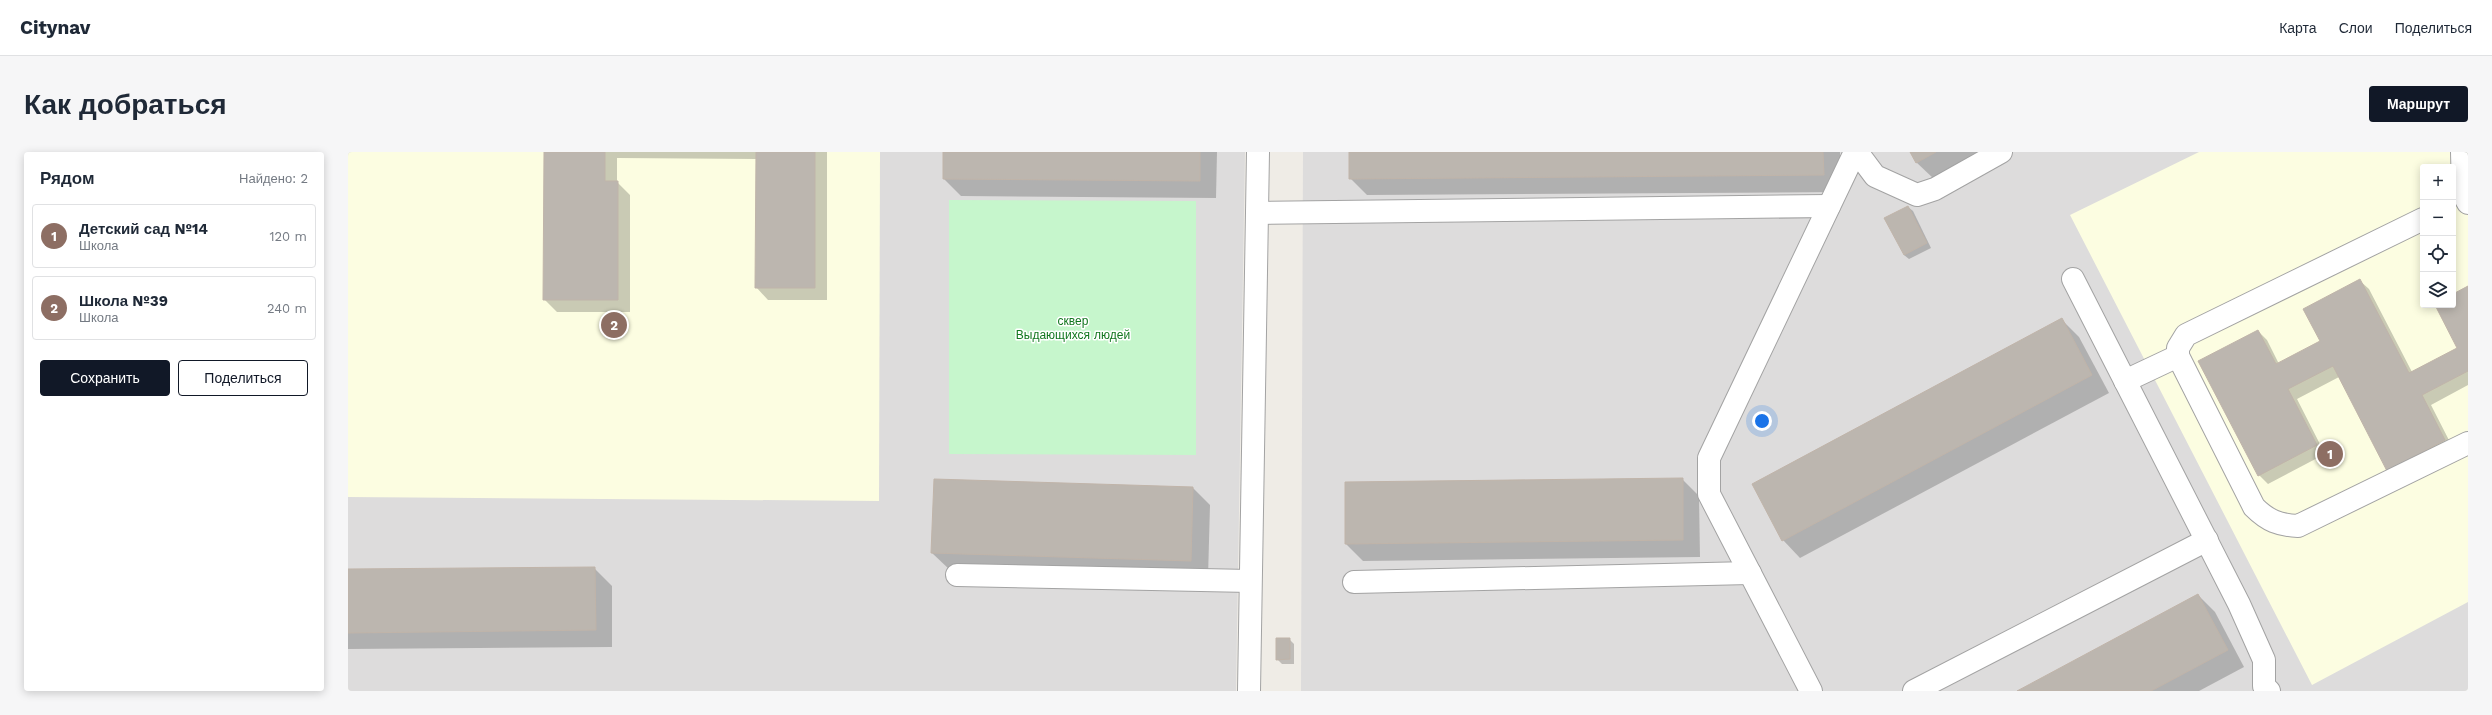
<!DOCTYPE html>
<html lang="ru">
<head>
<meta charset="utf-8">
<style>
	body { margin:0; font-family:"Work Sans",sans-serif; background:#f6f6f7; color:#1f2937 }
	.controls { position:absolute; right:12px; top:12px; display:grid; overflow:hidden; border-radius:4px; box-shadow:0 2px 10px #0003 }
	.controls button { width:36px; height:36px; display:grid; place-items:center; padding:0; border:0; border-bottom:1px solid #e0e1e3; background:#fff; color:#1f2937; font:20px sans-serif }
	.you { position:absolute; left:1414px; top:269px; width:14px; height:14px; margin:-10px; border:3px solid #fff; border-radius:50%; background:#1a73e8; box-shadow:0 0 0 6px #1a73e833 }
	.badge { display:grid; place-items:center; width:26px; height:26px; border-radius:50%; background:#111827; color:#fff; font-size:13px; font-weight:700 }
	.pin { position:absolute; translate:-50% -50%; border:2px solid #fff; box-shadow:0 1px 4px #0006 }
	.list { margin:0; padding:0; list-style:none }
	h2 { display:flex; justify-content:space-between; align-items:center; height:52px; margin:0; padding:0 16px; font-size:17px }
	h2 small { font-size:13px; font-weight:400; color:#747a83 }
	.list li { display:grid; grid-template-columns:26px 1fr auto; gap:12px; align-items:center; box-sizing:border-box; height:64px; margin:0 8px 8px; padding:0 8px; border:1px solid #e0e1e3; border-radius:4px }
	.list b { display:block; font-size:15px; white-space:nowrap }
	.list p { margin:0; font-size:13px; white-space:nowrap; color:#747a83 }
	.list em { font-size:13px; font-style:normal; color:#747a83 }
	.actions { display:flex; gap:8px; padding:12px 16px }
	.actions a { flex:1; padding:9px 0; border:1px solid #111827; border-radius:4px; text-align:center; font-size:14px; color:#111827 }
	.actions .main { background:#111827; color:#fff }
	.icon { flex:none; width:22px; height:22px; fill:none; stroke:currentColor; stroke-width:2; stroke-linecap:round; stroke-linejoin:round }
	.map { position:relative; flex:none; width:2120px; height:539px; overflow:hidden; border-radius:4px }
	header { display:flex; align-items:center; gap:24px; box-sizing:border-box; height:56px; padding:0 20px; background:#fff; border-bottom:1px solid #e0e1e3 }
	header strong { font-size:19px }
	nav { display:flex; gap:22px; margin-inline-start:auto; font-size:14px }
	.intro { display:flex; align-items:center; justify-content:space-between; box-sizing:border-box; height:96px; padding:0 24px }
	h1 { margin:0; font-size:28px }
	.button { padding:10px 18px; border-radius:4px; background:#111827; color:#fff; font-size:14px; font-weight:700 }
	main { display:flex; gap:24px; padding:0 24px }
	aside { flex:1; background:#fff; border-radius:4px; box-shadow:0 2px 10px #0003 }
	.map>svg:first-child { display:block }
</style>
</head>
<body>
<header>
<strong>Citynav</strong>
<nav><a>Карта</a><a>Слои</a><a>Поделиться</a></nav>
</header>
<div class="intro"><h1>Как добраться</h1><a class="button">Маршрут</a></div>
<main>
<aside>
<h2>Рядом<small>Найдено: 2</small></h2>
<ul class="list">
<li><span class="badge" style="background:#8d6e63">1</span><div><b>Детский сад №14</b><p>Школа</p></div><em>120 m</em></li>
<li><span class="badge" style="background:#8d6e63">2</span><div><b>Школа №39</b><p>Школа</p></div><em>240 m</em></li>
</ul>
<div class="actions"><a class="main">Сохранить</a><a>Поделиться</a></div>
</aside>
<div class="map">
<svg width="2120" height="539" viewBox="0 0 2120 539">
	<rect width="100%" height="100%" fill="#efece6"/>
	<!-- residential -->
	<g fill="#dddcdc" fill-rule="evenodd">
		<path d="M0 0H897L888 539H0Z"/>
		<path d="M955 0H2120V539H953ZM2075 15H2105V153H2075Z"/>
	</g>
	<!-- education -->
	<g fill="#fcfde1" fill-rule="evenodd">
		<path d="M0 0H532L531 349 0 345Z"/>
		<path d="M1851 0H2120V450L1964 533 1722 63ZM2075 15H2105V153H2075Z"/>
	</g>
	<!-- park -->
	<path fill="#c6f6cc" d="M601 48 848 49V303L601 302Z"/>
	<!-- shadow -->
	<g fill="#0003">
		<path d="M197 0H479V148H420L408 135V7L269 6V30L282 43V160H209L196 147Z"/>
		<path d="M596 0H869L868 46 613 44 596 27Z"/>
		<path d="M1002 0H1492V40L1019 43 1002 26Z"/>
		<path d="M1563 0H1637L1586 27 1568 10Z"/>
		<path d="M1560 55 1565 59 1583 96 1561 107 1556 103Z"/>
		<path d="M2011 128 2021 137 2064 220 2111 197 2088 153H2105V143L2120 135V233L2083 253 2106 298 2049 327 1991 225 1949 247 1977 302 1920 332 1911 323 1910 179 1919 188 1931 212 1973 190Z"/>
		<path d="M1714 168 1731 185 1761 241 1452 406 1435 388Z"/>
		<path d="M1334 327 1351 344 1352 405 1015 409 998 392Z"/>
		<path d="M845 336 862 353 860 426 602 418 584 401Z"/>
		<path d="M246 416 264 434V495L0 497V418Z"/>
		<path d="M1850 443 1867 460 1896 515 1851 539H1671Z"/>
		<path d="M941 487 946 492V512H934L929 507Z"/>
	</g>
	<!-- building -->
	<g fill="#bcb6af" stroke="#c0b4a9">
		<path d="M196 0H257V29H270V148H195Z"/>
		<path d="M408 0H467V136H407Z"/>
		<path d="M595 0H852V29L595 27Z"/>
		<path d="M1001 0H1475L1476 23 1001 27Z"/>
		<path d="M1562 0H1588L1568 11Z"/>
		<path d="M1560 54 1579 91 1556 103 1536 66Z"/>
		<path d="M2012 127 2061 221 2109 196 2087 153H2105V142L2120 134V219L2074 243 2097 288 2039 319 1985 214 1940 237 1969 293 1910 324 1850 209 1910 178 1928 212 1972 189 1955 157Z"/>
		<path d="M1714 166 1744 223 1434 389 1404 332Z"/>
		<path d="M1335 326V388L997 392V330Z"/>
		<path d="M586 327 845 335 843 409 583 401Z"/>
		<path d="M247 415 248 478 0 481V417Z"/>
		<path d="M1850 442 1880 498 1803 539H1669Z"/>
		<path d="M928 486H942V507L928 508Z"/>
	</g>
	<g fill="none" stroke-linecap="round" stroke-linejoin="round">
		<!-- minor casing -->
		<g stroke="#a3a3a3" stroke-width="24">
			<g id="minor">
				<path d="M1509 0 1527 24 1569 43 1587 37 1653 0"/>
				<path d="M2114 0 2115 42 2120 51"/>
				<path d="M909 61 1481 54"/>
				<path d="M2075 67 1838 183 1830 196V204L1906 355C1920 369 1931 373 1950 374L2120 291"/>
				<path d="M1725 127 1891 452 1916 508V534L1921 539"/>
				<path d="M1777 229 1830 204"/>
				<path d="M609 423 902 429"/>
				<path d="M1006 430 1402 421"/>
				<path d="M901 539 910 0"/>
				<path d="M1463 539 1361 342V306L1507 0"/>
				<path d="M1566 539 1859 388"/>
			</g>
		</g>
		<!-- minor -->
		<use href="#minor" stroke="#fff" stroke-width="22"/>
	</g>
	<g text-anchor="middle" dominant-baseline="central" stroke-width="3" stroke-linejoin="round" paint-order="stroke">
		<!-- park labels -->
		<g font-size="12" fill="#12771f" stroke="#fff">
			<text x="725" y="169">сквер<tspan x="725" dy="14">Выдающихся людей</tspan></text>
		</g>
	</g>
</svg>
<div class="controls">
<button>+</button>
<button>−</button>
<button><svg class="icon" aria-label="locate" viewBox="0 0 24 24"><circle cx="12" cy="12" r="6"/><path d="M12 2v4M12 18v4M2 12h4M18 12h4"/></svg></button>
<button><svg class="icon" aria-label="layers" viewBox="0 0 24 24"><path d="M12 4l9 5-9 5-9-5zM3 14l9 5 9-5"/></svg></button>
</div>
<div class="you"></div>
<div class="pin badge" style="left:1982px;top:302px;background:#8d6e63">1</div>
<div class="pin badge" style="left:266px;top:173px;background:#8d6e63">2</div>
</div>
</main>
</body>
</html>
